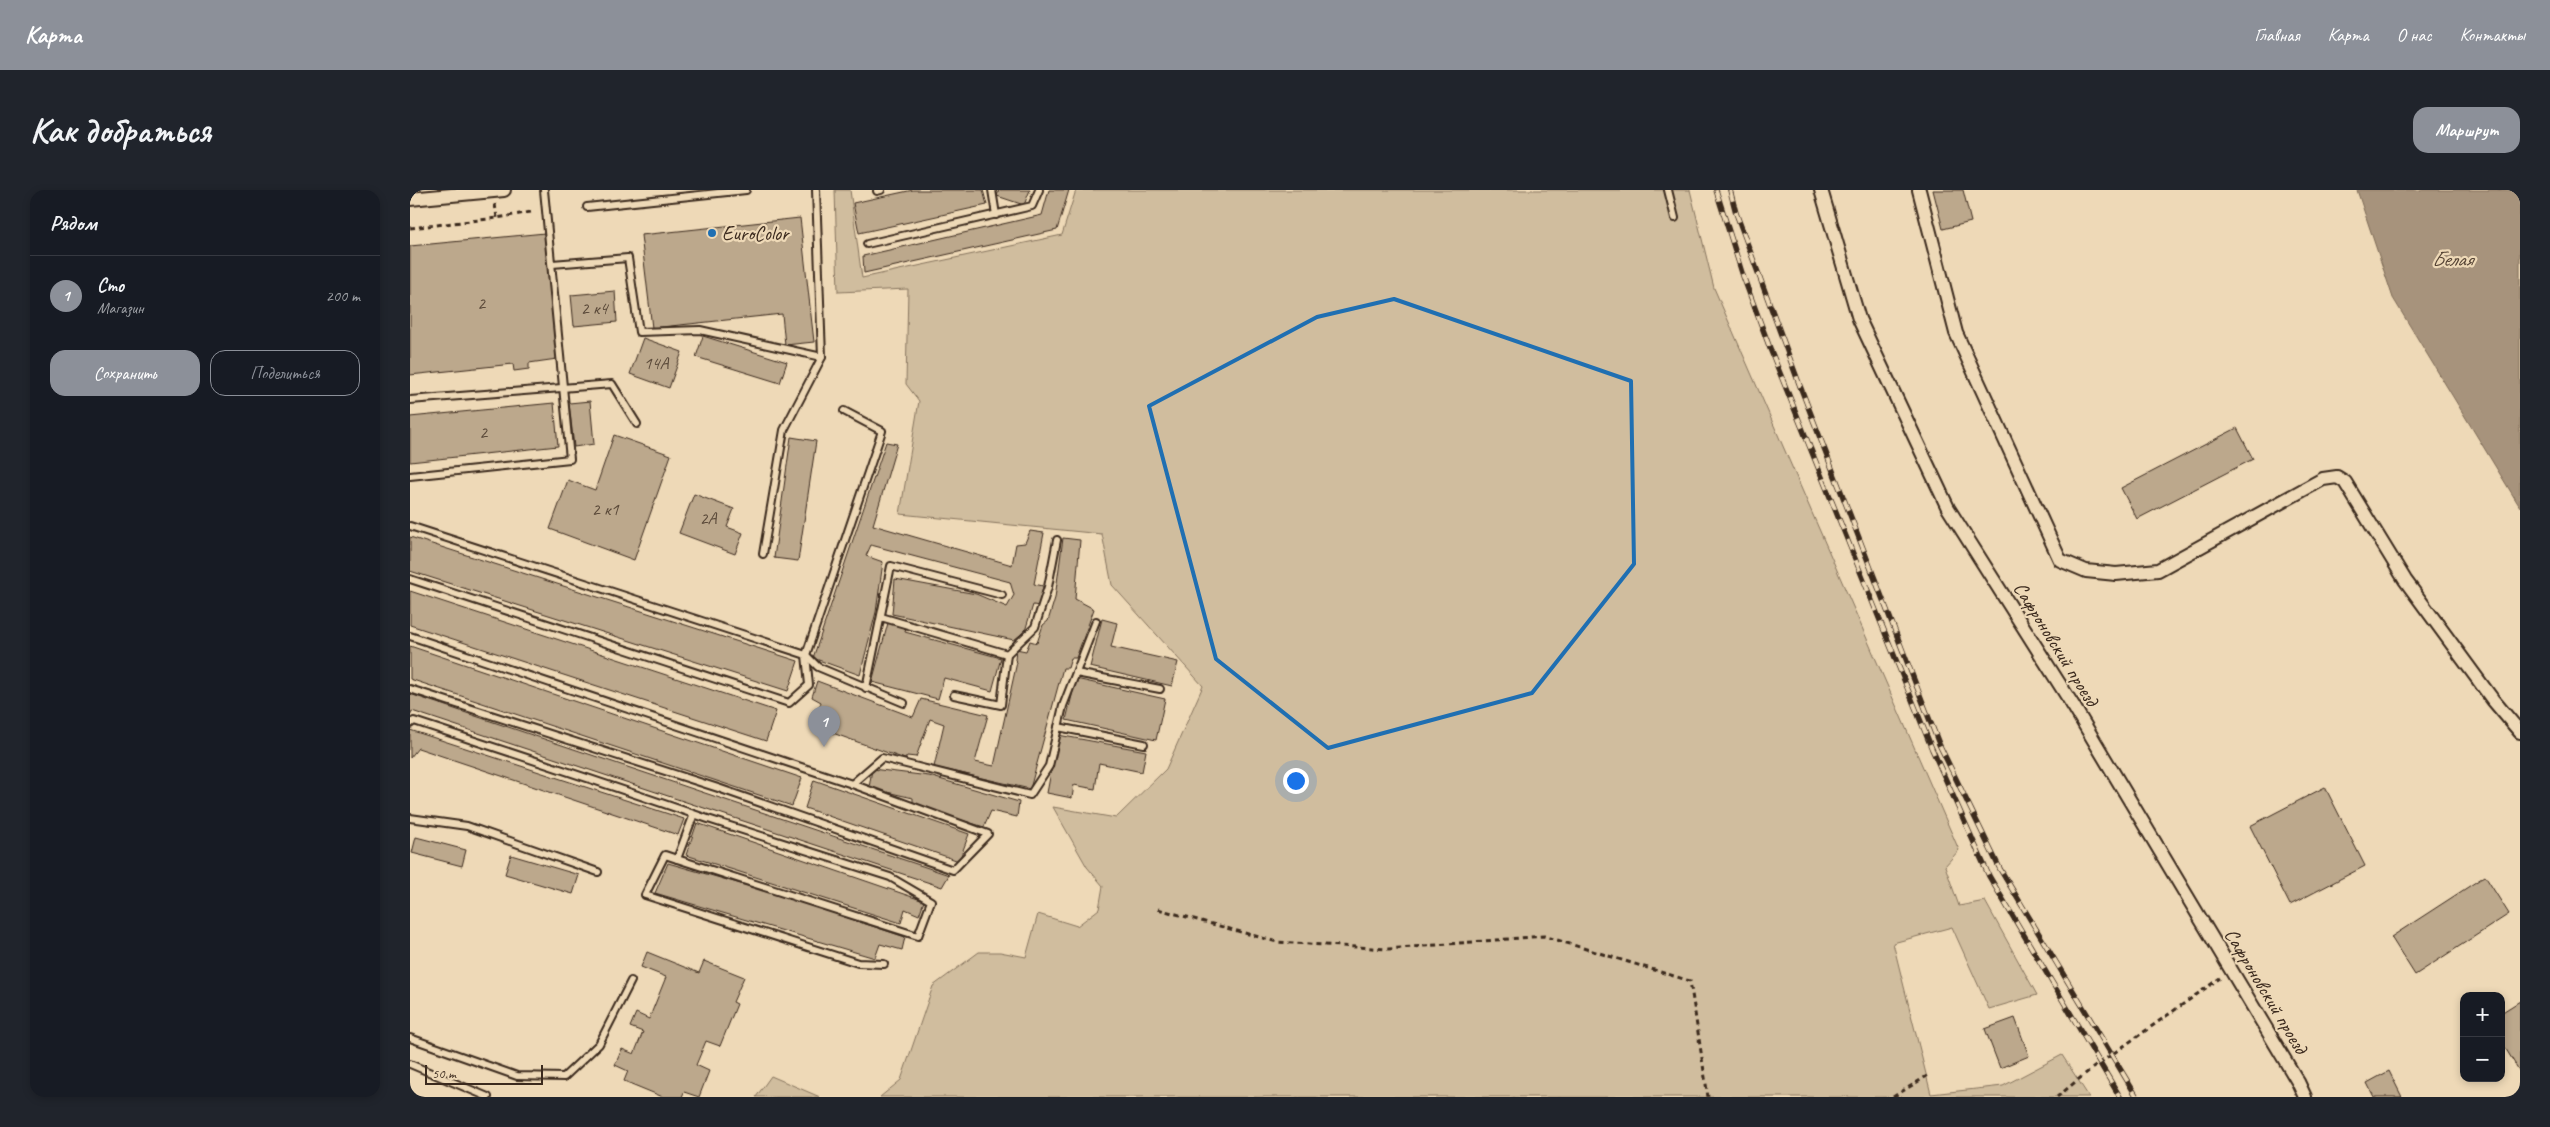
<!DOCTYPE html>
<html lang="ru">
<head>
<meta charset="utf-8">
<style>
	body { margin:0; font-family:Caveat,sans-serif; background:#20242c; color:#f1f3f6 }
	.controls { position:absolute; right:15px; bottom:15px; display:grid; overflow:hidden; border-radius:10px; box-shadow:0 2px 8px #0003 }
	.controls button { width:45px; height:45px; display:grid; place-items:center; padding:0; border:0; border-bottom:1px solid #363941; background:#171b24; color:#f1f3f6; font:25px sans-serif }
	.scale { position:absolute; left:15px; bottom:12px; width:118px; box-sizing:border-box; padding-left:5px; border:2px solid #3b2a1e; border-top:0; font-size:14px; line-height:18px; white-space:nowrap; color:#3b2a1e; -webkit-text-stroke:4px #eed9b7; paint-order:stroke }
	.you { position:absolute; left:885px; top:590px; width:18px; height:18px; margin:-12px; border:4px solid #fff; border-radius:50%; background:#1a73e8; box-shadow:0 0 0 8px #1a73e833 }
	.badge { display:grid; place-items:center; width:32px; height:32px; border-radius:50%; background:#8c9099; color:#fff; font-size:16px; font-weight:700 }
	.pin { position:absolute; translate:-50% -41px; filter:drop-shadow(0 1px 2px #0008) }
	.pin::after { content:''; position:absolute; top:26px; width:18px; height:15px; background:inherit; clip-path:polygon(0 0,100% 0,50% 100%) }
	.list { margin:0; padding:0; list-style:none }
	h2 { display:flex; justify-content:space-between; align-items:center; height:65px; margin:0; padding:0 20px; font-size:21px }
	h2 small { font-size:16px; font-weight:400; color:#9ea1a6 }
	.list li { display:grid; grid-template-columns:32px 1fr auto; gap:15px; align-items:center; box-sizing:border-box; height:80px; padding:0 20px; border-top:1px solid #363941 }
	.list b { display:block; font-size:19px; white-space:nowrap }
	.list p { margin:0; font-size:16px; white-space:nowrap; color:#9ea1a6 }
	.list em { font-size:16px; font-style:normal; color:#9ea1a6 }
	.actions { display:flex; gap:10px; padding:15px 20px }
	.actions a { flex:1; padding:11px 0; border:1px solid #8c9099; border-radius:15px; text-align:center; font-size:18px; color:#8c9099 }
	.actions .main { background:#8c9099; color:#fff }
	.map { position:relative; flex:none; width:2110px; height:907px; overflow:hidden; border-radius:15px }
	header { display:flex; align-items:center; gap:30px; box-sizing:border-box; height:70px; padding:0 25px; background:#8c9099; color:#fff }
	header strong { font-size:24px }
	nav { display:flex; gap:28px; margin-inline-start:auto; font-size:18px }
	.intro { display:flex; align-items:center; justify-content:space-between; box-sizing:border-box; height:120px; padding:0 30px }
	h1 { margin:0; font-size:35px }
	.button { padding:12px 22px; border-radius:15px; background:#8c9099; color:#fff; font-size:18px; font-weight:700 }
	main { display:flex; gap:30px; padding:0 30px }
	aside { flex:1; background:#171b24; border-radius:15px; box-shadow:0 2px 8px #0003 }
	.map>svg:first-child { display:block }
</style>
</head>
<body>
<header>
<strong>Карта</strong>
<nav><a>Главная</a><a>Карта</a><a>О нас</a><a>Контакты</a></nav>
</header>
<div class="intro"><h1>Как добраться</h1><a class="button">Маршрут</a></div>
<main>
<aside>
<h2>Рядом<small></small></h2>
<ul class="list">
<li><span class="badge">1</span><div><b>Сто</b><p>Магазин</p></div><em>200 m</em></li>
</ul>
<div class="actions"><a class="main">Сохранить</a><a>Поделиться</a></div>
</aside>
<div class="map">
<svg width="2110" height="907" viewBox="0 0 2110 907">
	<rect width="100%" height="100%" fill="#eed9b7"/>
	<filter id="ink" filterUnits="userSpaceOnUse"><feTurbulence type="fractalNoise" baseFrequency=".02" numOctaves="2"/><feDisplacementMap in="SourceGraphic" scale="10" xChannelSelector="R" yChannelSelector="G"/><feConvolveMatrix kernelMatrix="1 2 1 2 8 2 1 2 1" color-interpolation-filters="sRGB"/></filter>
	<g filter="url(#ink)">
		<!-- green -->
		<g fill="#d0bd9e" stroke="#86745e">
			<path d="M425 0H440L452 88 652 45 666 0H1280L1304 98 1549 660 1535 676 1549 716 1575 711 1627 805 1579 819 1542 737 1483 753 1521 904 1593 896 1652 865 1679 907H470L491 890 523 796 569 762H590L616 767 628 724 667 736 689 719 693 696 677 677 643 617 706 628 756 579 793 496 702 395 692 344 490 324 509 211 496 194 498 99 428 102Z"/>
			<path d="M361 886 410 907H346Z"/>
		</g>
		<!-- water -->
		<path fill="#a7937b" stroke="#7c6956" d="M1947 0H2110V317L1983 108Z"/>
		<!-- building -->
		<g fill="#bca88c" stroke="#3b2a1e">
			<path d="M503 0H573L577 15 449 43 443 13Z"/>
			<path d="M589 0H620L614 15 587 6Z"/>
			<path d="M639 0H659L647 40 454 83 453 66 632 25Z"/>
			<path d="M1523 0H1553L1561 32 1533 39Z"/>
			<path d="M390 28 404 152 375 155 372 124 242 138 231 45Z"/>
			<path d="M135 43 147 169 119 173V179L104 181 103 174 0 185V56Z"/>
			<path d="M205 101 207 132 164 136 161 105Z"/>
			<path d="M293 146 377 172 370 193 286 167Z"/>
			<path d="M233 148 272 162 259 198 220 184Z"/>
			<path d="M180 211 184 254 164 257 159 213Z"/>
			<path d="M144 213 148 256 0 272V227Z"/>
			<path d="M1827 238 1843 269 1727 329 1711 298Z"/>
			<path d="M204 245 261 265 224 370 140 339 158 290 185 300Z"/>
			<path d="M381 247 406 251 388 371 364 368Z"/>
			<path d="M476 252 487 254 463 335 602 375 606 354 615 353 620 341 634 343 624 394 633 396 630 416 623 415 615 441 604 450 482 424 485 389 566 404 597 417 604 405 600 392 461 355 456 366 473 372 466 422 450 485 403 468Z"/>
			<path d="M284 304 324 319 317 337 333 343 325 364 269 343Z"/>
			<path d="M0 347 388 471 378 501 0 381Z"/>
			<path d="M653 348 670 350 665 409 684 419 666 468H661L658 478H653L620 599 524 577 534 534 520 529 506 567 497 566 495 569 403 536 411 512 402 507 407 491 503 527 511 509 578 525 565 572 584 576 607 472 605 470 606 459 616 461 620 451 627 453 633 435 638 431 645 408Z"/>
			<path d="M0 401 366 521 356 551 0 435Z"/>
			<path d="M692 429 707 433 701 457 768 472 762 496 680 477Z"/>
			<path d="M478 433 496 437 495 442 591 468 582 501 534 488 528 509 462 492Z"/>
			<path d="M0 456 392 588 382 616 0 489Z"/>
			<path d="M666 489 755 509 746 550 656 530Z"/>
			<path d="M0 504 539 685 532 697 2 521 0 526Z"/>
			<path d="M0 540 274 629 268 645 8 558 0 568Z"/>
			<path d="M648 545 736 561 732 582 689 573 685 599 664 595 662 608 637 603Z"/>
			<path d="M462 579 519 586 609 612 607 627 581 621 574 637 503 615V608L459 598Z"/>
			<path d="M404 590 559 644 549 671 395 618Z"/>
			<path d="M1915 597 1955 676 1880 715 1840 636Z"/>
			<path d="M287 633 514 711 509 725 495 719 491 733 276 665Z"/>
			<path d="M6 647 56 660 52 676 2 663Z"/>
			<path d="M101 665 169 685 163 704 95 684Z"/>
			<path d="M258 673 366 704 495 747 492 760 470 754 465 768 245 703Z"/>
			<path d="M2075 686 2099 724 2005 785 1981 747Z"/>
			<path d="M237 762 289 783 294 771 334 787 323 812 327 814 310 856 296 851 286 875 299 881 289 907 274 902 272 907H253L214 891 218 881 205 875 212 859 224 864 233 842 220 837 226 823 239 829 256 787 231 777Z"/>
			<path d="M2110 811V882L2091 851V823Z"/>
			<path d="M1605 828 1619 866 1590 878 1575 839Z"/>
			<path d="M1979 881 1992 907H1964L1957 893Z"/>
		</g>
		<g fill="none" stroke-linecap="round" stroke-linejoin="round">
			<!-- lane casing -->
			<g stroke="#3b2a1e" stroke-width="10">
				<g id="lane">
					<path d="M582 0 586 25"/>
					<path d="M1258 0 1265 28"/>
					<path d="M467 1 471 0"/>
					<path d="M177 17 336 0"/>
					<path d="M457 54 622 16 629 0"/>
					<path d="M142 74 218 68 229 142 290 140 412 167"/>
					<path d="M0 210 202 194 227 234"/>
					<path d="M0 286 160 269 134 0"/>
					<path d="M0 336 396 465 408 477 494 513"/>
					<path d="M353 364 374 240 412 167 406 0"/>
					<path d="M0 389 379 513 399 495 396 465 472 241 434 221"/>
					<path d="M471 427 597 464 625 437 638 397 647 350"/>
					<path d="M0 446 442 594 578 644 543 680 308 598 0 499"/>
					<path d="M666 483 750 499"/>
					<path d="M456 498 481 376 592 405"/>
					<path d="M544 505 591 515 597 464"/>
					<path d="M0 534 4 531C102 563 200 595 298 629L480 687 521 711 508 746 267 669 284 624"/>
					<path d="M648 537 734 554"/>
					<path d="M442 594 472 568 620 605 639 576 653 516 686 431"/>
					<path d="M0 628 57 636 188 682"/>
					<path d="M267 669 255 665 235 705 448 773 474 774"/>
					<path d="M0 848 107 886 154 887 189 854 221 791"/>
					<path d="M0 874 78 907"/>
				</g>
			</g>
			<!-- street casing -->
			<g stroke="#3b2a1e" stroke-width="16">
				<g id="street">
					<path d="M1411 0 1449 129 1538 318 1664 517 1888 892 1895 907"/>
					<path d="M1509 0 1546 143 1650 370 1676 381 1706 384 1748 380 1913 289 1927 287 1935 292 1995 390 2083 510 2110 542"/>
					<path d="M0 9 94 0"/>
				</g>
			</g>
			<!-- path -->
			<g stroke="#3b2a1e" stroke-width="3" stroke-dasharray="5 4" stroke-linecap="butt">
				<path d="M85 14 87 28"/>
				<path d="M0 38 87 28 121 22"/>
				<path d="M748 719 867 752 978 759 1134 746 1280 791 1298 907"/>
				<path d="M1483 907 1517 886"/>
				<path d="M1647 907 1680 880 1810 788"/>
			</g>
			<!-- lane -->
			<use href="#lane" stroke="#eed9b7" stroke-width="6"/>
			<!-- street -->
			<use href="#street" stroke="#eed9b7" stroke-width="12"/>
			<!-- rail casing -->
			<g stroke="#3b2a1e" stroke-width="5.5">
				<g id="rail">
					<path d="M1306 0 1333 86 1361 161 1522 559 1579 686 1710 907"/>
					<path d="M1320 0 1326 23 1390 196 1529 554 1590 679 1727 907"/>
				</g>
			</g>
			<!-- rail -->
			<use href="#rail" stroke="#eed9b7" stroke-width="4" stroke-dasharray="11" stroke-linecap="butt"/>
		</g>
	</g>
	<!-- marked area -->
	<path fill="none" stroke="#1f6fb2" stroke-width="4" stroke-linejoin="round" d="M984 109 1221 191 1224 374 1122 503 918 558 806 469 739 216 907 127Z"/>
	<!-- markers -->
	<circle fill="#1f6fb2" stroke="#eed9b7" stroke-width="2" cx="302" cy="43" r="5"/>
	<g text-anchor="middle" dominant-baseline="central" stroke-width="4.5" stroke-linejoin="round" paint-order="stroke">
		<!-- number labels -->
		<g font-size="18" fill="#5b4a3a">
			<text x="71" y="113">2</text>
			<text x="184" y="118">2 к4</text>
			<text x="246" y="173">14А</text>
			<text x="73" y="242">2</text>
			<text x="195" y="319">2 к1</text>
			<text x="298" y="328">2А</text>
		</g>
		<!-- poi labels -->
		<g font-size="20" fill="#3b2a1e" stroke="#eed9b7" text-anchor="start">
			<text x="312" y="43">EuroColor</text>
		</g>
		<!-- street labels -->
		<g font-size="20" fill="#3b2a1e" stroke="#eed9b7">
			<text transform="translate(1646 454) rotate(58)">Сафроновский проезд</text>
			<text transform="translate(1856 801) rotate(59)">Сафроновский проезд</text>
		</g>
		<!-- water labels -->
		<g font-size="21" font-style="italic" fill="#564435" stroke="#eed9b7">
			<text x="2042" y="69">Белая</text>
		</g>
	</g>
</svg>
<div class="controls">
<button>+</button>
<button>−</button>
</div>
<div class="scale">50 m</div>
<div class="you"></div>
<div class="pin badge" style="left:414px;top:557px">1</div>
</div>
</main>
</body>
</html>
